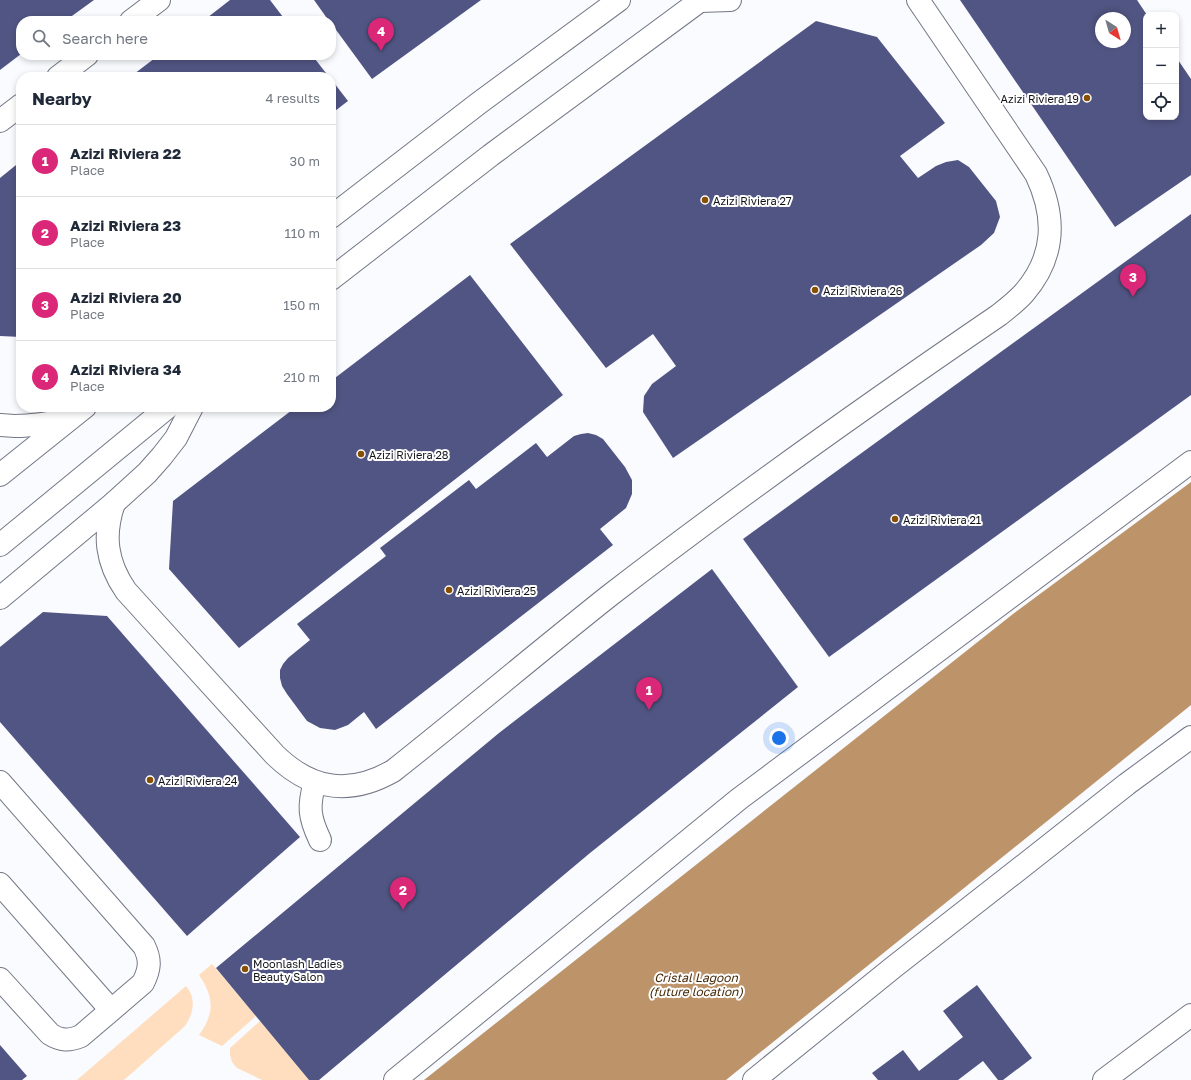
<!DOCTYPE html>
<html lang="en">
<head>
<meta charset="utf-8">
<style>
	body { margin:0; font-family:"Golos Text",sans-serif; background:#f2f2f3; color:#1f2937 }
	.controls { position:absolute; right:12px; top:12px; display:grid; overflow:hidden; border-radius:8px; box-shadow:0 2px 6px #0003 }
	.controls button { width:36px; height:36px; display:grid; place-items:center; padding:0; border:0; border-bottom:1px solid #e0e1e3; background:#fff; color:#1f2937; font:20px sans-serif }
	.compass { position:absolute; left:1095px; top:12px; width:36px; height:36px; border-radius:50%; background:#fff; box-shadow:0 2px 6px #0003; rotate:143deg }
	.you { position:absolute; left:779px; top:738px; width:14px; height:14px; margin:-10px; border:3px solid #fff; border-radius:50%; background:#1a73e8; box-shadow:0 0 0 6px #1a73e833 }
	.badge { display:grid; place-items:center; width:26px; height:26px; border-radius:50%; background:#db2777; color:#fff; font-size:13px; font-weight:700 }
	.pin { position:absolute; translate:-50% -33px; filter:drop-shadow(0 1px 2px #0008) }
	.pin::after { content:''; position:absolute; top:21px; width:14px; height:12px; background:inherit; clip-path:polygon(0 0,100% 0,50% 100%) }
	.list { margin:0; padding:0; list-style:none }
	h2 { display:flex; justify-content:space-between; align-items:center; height:52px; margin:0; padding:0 16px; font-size:17px }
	h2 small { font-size:13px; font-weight:400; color:#747a83 }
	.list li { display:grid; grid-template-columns:26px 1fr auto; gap:12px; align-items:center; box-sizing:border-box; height:72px; padding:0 16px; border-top:1px solid #e0e1e3 }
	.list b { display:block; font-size:15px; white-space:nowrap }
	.list p { margin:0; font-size:13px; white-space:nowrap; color:#747a83 }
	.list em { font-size:13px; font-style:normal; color:#747a83 }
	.icon { flex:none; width:22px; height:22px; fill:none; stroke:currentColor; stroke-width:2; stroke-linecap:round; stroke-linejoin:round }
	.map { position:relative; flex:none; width:1191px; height:1080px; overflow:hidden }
	.search { position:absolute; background:#fff; box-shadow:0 2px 6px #0003; left:16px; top:16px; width:320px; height:44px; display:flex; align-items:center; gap:10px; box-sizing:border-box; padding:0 14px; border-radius:16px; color:#747a83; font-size:15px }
	.panel { position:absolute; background:#fff; box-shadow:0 2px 6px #0003; left:16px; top:72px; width:320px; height:340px; border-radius:16px }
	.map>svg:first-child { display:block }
</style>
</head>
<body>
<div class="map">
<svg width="1191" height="1080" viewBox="0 0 1191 1080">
	<rect width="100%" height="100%" fill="#fafbfe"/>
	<!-- green -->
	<g fill="#fedebf">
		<path d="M212 964 256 1016 222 1046 199 1035C215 1013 214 997 199 975Z"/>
		<path d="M186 986C197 999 193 1014 185 1026L124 1080H77Z"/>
		<path d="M260 1021 309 1080H262L237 1068 232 1062 230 1055V1048Z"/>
	</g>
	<!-- water -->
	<path fill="#bd946a" d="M1191 482V705L726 1080H424L1013 614Z"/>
	<!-- building -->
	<g fill="#515583" fill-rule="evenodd">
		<path d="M0 0H94L65 21H21V54L0 70Z"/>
		<path d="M230 0H270L286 21H203Z"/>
		<path d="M314 0H481L372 79 331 23V21H329Z"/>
		<path d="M960 0H1137L1147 15H1146V117H1176V57L1191 79V175L1115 227ZM1101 18H1125V42H1101Z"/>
		<path d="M816 21 877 37 945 123 900 156 918 178 936 166 946 162 958 160 969 167 996 201 1000 217 994 233 981 245 673 458 643 412 644 396 652 384 676 366 653 334 606 368 510 244Z"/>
		<path d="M159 55H312L329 77H130Z"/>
		<path d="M331 79 348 101 331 114Z"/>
		<path d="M21 161V337L0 336V178Z"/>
		<path d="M1191 214V395L829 657 743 539Z"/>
		<path d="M470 275 563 395 239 648 169 569 173 501 296 407H331V381Z"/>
		<path d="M588 433 596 435 603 439 625 467 632 480V494L626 508 600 529 613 545 376 729 364 712 348 725 335 730 320 728 307 721 287 694 282 686 280 678V670L283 664 288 658 310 640 297 624 386 556 380 548 469 480 476 489 536 443 547 457 574 436 581 434Z"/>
		<path d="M712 569 798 687 590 853 319 1080H309L216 968 499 733Z"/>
		<path d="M43 612 107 616 300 837 187 936 0 722V647Z"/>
		<path d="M977 985 1032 1058 1003 1080H998L983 1061 958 1080H878L872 1073 903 1050 919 1071 963 1037 943 1011Z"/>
		<path d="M0 1045 27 1076 22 1080H0Z"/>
	</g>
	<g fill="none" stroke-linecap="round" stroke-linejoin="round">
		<!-- minor casing -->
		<g stroke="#747786" stroke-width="24">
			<g id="minor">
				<path d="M700 1 730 0"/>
				<path d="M131 21 159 0"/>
				<path d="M58 77 87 55"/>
				<path d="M0 121 21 105"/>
				<path d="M331 217 479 103 619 0"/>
				<path d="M331 279 491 155 701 0"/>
				<path d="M0 425C23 428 45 423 68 420"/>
				<path d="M0 475 85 407"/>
				<path d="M114 503C103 535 106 562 126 591L275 755C311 790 349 796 393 771 465 714 536 654 609 596 736 498 867 405 999 315 1008 308 1017 301 1024 293 1056 256 1056 216 1036 174L918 0"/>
				<path d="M0 545 168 407"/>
				<path d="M0 598 114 503 147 473 162 456 176 438 192 407"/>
				<path d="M0 782 144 946C151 960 150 969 143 983L81 1036C69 1041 61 1041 50 1034L0 979"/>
				<path d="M315 782C308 806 309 817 320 840"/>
				<path d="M0 884 111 1010"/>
				<path d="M395 1080 739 799 1191 462"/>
				<path d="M754 1080 895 966 1014 873 1127 784 1191 737"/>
				<path d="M1104 1080 1191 1015"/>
			</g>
		</g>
		<!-- minor -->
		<use href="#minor" stroke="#fff" stroke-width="22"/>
	</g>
	<!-- markers -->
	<g fill="#865000" stroke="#fff" stroke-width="1.5">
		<circle cx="1087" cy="98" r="4"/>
		<circle cx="705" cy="200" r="4"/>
		<circle cx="815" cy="290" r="4"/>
		<circle cx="361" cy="454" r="4"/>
		<circle cx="895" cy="519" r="4"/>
		<circle cx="449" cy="590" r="4"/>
		<circle cx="150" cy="780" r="4"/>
		<circle cx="245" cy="969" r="4"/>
	</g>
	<g text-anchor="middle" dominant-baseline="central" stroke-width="4" stroke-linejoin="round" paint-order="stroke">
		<!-- poi labels -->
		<g font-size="11" fill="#121319" stroke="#fff" text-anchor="start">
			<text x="1079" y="98" text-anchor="end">Azizi Riviera 19</text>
			<text x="713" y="200">Azizi Riviera 27</text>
			<text x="823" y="290">Azizi Riviera 26</text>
			<text x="369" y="454">Azizi Riviera 28</text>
			<text x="903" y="519">Azizi Riviera 21</text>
			<text x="457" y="590">Azizi Riviera 25</text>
			<text x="158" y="780">Azizi Riviera 24</text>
			<text x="253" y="963">Moonlash Ladies<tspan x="253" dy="13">Beauty Salon</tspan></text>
		</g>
		<!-- water labels -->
		<g font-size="12" font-style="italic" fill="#462906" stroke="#fff">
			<text x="696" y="977">Cristal Lagoon<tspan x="696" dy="14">(future location)</tspan></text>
		</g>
	</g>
</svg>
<div class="controls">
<button>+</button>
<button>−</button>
<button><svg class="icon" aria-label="locate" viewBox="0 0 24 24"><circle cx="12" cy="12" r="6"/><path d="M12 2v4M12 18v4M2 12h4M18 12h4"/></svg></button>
</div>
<svg class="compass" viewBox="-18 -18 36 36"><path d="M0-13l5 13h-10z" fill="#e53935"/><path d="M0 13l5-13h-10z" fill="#747a83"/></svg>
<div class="you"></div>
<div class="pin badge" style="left:649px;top:710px">1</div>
<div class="pin badge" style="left:403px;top:910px">2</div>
<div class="pin badge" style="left:1133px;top:297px">3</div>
<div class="pin badge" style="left:381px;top:51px">4</div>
<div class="search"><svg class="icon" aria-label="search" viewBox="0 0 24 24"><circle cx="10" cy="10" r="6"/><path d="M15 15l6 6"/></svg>Search here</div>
<section class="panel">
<h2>Nearby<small>4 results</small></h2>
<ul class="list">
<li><span class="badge">1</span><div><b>Azizi Riviera 22</b><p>Place</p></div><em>30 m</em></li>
<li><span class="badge">2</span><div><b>Azizi Riviera 23</b><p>Place</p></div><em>110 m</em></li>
<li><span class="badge">3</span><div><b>Azizi Riviera 20</b><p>Place</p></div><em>150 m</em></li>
<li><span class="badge">4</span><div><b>Azizi Riviera 34</b><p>Place</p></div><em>210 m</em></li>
</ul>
</section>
</div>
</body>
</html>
